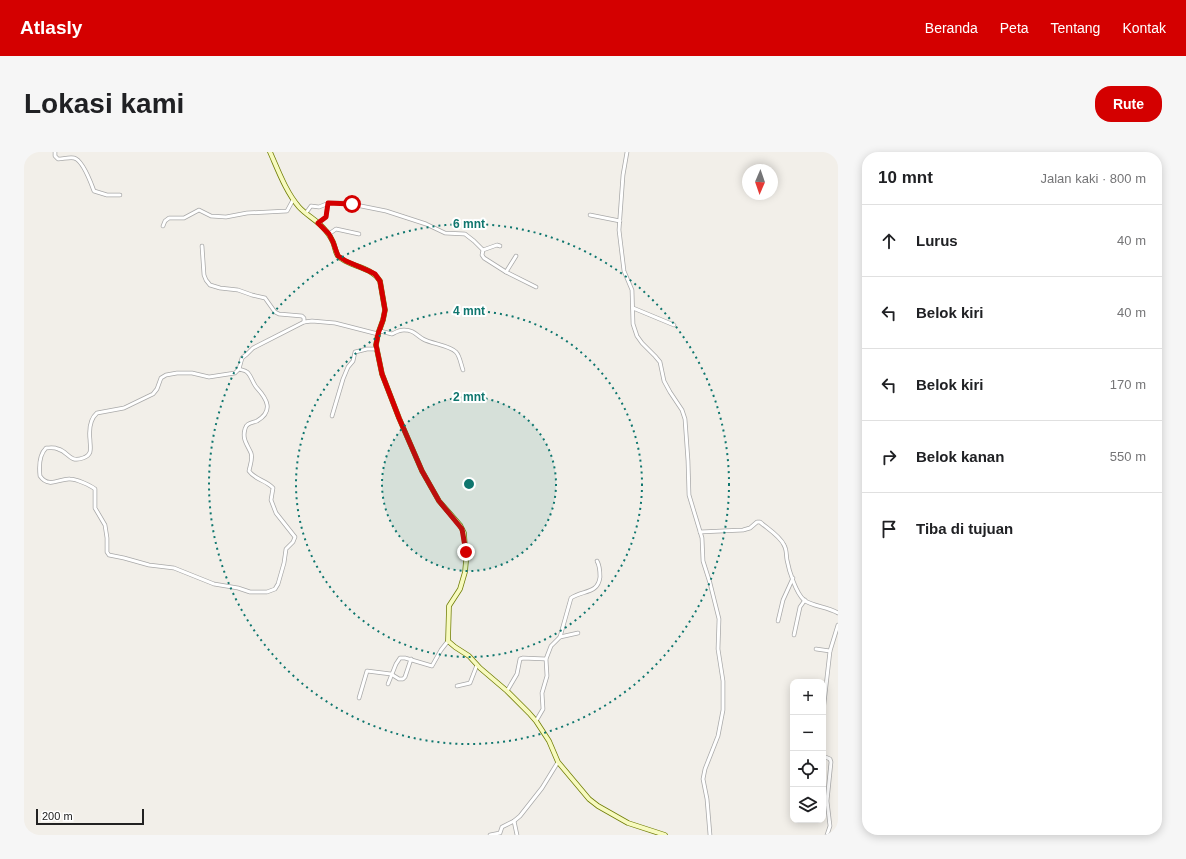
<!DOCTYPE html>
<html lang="id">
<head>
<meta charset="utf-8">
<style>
	body { margin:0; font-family:Helvetica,sans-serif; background:#f6f6f6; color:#202124 }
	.controls { position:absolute; right:12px; bottom:12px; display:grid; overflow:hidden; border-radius:8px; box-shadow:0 2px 10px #0003 }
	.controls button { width:36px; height:36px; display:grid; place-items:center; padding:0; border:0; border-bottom:1px solid #e0e0e0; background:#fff; color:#202124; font:20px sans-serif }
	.compass { position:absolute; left:718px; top:12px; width:36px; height:36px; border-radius:50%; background:#fff; box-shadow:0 2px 10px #0003; rotate:182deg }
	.scale { position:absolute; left:12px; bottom:10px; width:108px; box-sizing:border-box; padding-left:4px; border:2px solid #222; border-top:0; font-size:11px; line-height:14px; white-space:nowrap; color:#222; -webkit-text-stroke:3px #fff; paint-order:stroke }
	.stop { position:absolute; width:12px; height:12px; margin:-9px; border:3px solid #d40000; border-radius:50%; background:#fff }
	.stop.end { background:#d40000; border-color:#fff; box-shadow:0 1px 4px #0008 }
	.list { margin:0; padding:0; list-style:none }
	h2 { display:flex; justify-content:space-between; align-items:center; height:52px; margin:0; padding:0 16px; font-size:17px }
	h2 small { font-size:13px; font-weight:400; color:#757577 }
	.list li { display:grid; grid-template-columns:26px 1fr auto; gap:12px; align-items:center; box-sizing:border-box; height:72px; padding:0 16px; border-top:1px solid #e0e0e0 }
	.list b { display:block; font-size:15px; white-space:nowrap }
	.list em { font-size:13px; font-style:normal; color:#757577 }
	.icon { flex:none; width:22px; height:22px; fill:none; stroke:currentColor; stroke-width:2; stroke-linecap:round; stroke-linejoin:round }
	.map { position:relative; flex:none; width:814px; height:683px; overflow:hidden; border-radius:16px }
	header { display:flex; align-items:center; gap:24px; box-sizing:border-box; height:56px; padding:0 20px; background:#d40000; color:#fff }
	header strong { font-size:19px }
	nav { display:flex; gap:22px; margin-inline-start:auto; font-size:14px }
	.intro { display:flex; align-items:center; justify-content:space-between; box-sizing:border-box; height:96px; padding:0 24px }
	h1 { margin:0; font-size:28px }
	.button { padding:10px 18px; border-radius:16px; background:#d40000; color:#fff; font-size:14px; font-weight:700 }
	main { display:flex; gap:24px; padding:0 24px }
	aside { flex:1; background:#fff; border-radius:16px; box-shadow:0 2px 10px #0003 }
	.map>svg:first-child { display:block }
</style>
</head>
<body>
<header>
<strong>Atlasly</strong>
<nav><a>Beranda</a><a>Peta</a><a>Tentang</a><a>Kontak</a></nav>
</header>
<div class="intro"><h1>Lokasi kami</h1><a class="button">Rute</a></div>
<main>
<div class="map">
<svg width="814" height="683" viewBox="0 0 814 683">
	<rect width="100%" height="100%" fill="#f2efe9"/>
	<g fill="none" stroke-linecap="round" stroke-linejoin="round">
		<!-- street casing -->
		<g stroke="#a9a9a9" stroke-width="4.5">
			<g id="street">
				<path d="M31 0V4L34 7C39 7 45 5 50 6 59 8 67 31 70 39L83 43H96"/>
				<path d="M603 0 599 23 595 78 600 119 608 138 609 172 613 184 618 191 631 204 636 210 640 229 646 240 658 258 661 267 664 309 665 343 678 386 679 409 686 431 695 467 694 497 699 529V558L694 584 681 617 679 627 683 647 686 683"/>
				<path d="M282 61 287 54 295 55 305 51H322L362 59 402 72 421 81 441 82 450 89 459 98 458 103 460 106 482 120 512 135"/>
				<path d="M566 63 596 69"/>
				<path d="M294 71 302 65 304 51"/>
				<path d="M139 74 141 69 145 66H160L175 58 187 64 202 65 223 61 263 59 269 48"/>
				<path d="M305 82 312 77 335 82"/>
				<path d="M178 94 180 123 182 128 186 133 196 136 214 138 228 143 241 146 251 160 255 162 278 164 280 166V170"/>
				<path d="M459 98 473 93 476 94"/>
				<path d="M482 120 492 104"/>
				<path d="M609 156 650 173"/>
				<path d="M356 179 368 182C372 180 375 178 380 178 390 178 392 183 399 187 408 192 425 193 432 200 436 204 437 213 439 218"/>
				<path d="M215 217C217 218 221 218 223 220 227 223 229 232 233 236 243 247 250 259 233 269 228 271 222 271 221 277 218 287 223 292 227 301 229 307 226 313 225 319 231 328 242 328 249 336L247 348 252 361 271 385 269 390 262 397 260 411 254 432 251 437 243 440H226L214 436 190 432 150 416 125 413 100 406 85 403 83 400V386L81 373 71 356V337C66 333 52 327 46 327 36 326 25 337 16 324 15 315 15 303 22 296 26 296 30 295 34 297 45 300 45 311 59 306 62 305 65 303 66 300 67 296 66 292 66 288 65 279 66 267 73 261L100 256 129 242 133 237 137 226 142 223 153 221H168L185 225 211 221 215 217 218 206 223 202 229 196 280 170 288 169 311 171 354 182"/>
				<path d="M308 264 319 227 324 215 329 209 331 200 343 197H352"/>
				<path d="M676 380 719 378 726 376 733 370H736C744 377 756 384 760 393 763 398 762 403 763 408 765 419 772 441 780 448 787 454 804 455 814 461"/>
				<path d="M754 469 759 448 769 426"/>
				<path d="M770 483 776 455 781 448"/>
				<path d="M536 485 547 446C559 438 574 442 576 425 576 419 576 414 573 409"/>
				<path d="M792 497 806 499 814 473"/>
				<path d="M364 532 372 512 376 506H381L408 514 417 498 424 489"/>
				<path d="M433 534 446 531 453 513"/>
				<path d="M483 539 493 522 496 507 499 506 522 507"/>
				<path d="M335 546 343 519 367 522 375 527H379L381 525 387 507"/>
				<path d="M799 560 806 499"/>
				<path d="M512 569 519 557 518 541 523 524 522 507 527 494 536 485 554 481"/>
				<path d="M799 604 806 607 807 610 803 649 806 674 803 683"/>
				<path d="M490 669 493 683"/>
				<path d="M466 683 476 681 478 675 490 669 496 664 518 636 534 610"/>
			</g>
		</g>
		<!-- secondary casing -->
		<g stroke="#707d05" stroke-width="5.5">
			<path id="secondary" d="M246 0C254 18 262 40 275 55 283 64 295 69 302 79 305 82 307 86 309 90 311 94 311 100 314 104 324 115 346 113 356 129L361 158 359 168 354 182 352 193 358 222 375 266 398 319 415 349 436 373 440 381 442 409 441 420 436 437 425 454 424 489 431 495 445 504 456 516 483 539 505 561 512 569 525 589 534 610 565 647 574 654 604 671 641 683"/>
		</g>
		<!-- street -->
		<use href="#street" stroke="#fff" stroke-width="3"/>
		<!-- secondary -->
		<use href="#secondary" stroke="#f7fabf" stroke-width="4"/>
	</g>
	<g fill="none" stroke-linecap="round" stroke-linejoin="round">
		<!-- route -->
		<path stroke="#d40000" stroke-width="5" d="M328 52 304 51 302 65 294 71 305 82 309 90 314 104 322 109 345 119 351 122 356 129 361 158 359 168 354 182 352 193 358 222 375 266 398 319 415 349 438 377 442 400"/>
	</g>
	<!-- distance rings -->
	<circle cx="445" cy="332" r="87" fill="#0f766e" fill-opacity=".12"/>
	<g fill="none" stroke="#0f766e" stroke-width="2" stroke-dasharray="2 4">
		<circle cx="445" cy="332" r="87"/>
		<circle cx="445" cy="332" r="173"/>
		<circle cx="445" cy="332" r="260"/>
	</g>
	<circle cx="445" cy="332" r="6" fill="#0f766e" stroke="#fff" stroke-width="2"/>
	<g font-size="12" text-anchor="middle" font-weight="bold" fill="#0f766e" stroke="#fff" stroke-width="4" stroke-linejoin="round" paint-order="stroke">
		<text x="445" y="76">6 mnt</text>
		<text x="445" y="163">4 mnt</text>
		<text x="445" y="249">2 mnt</text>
	</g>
</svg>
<div class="controls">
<button>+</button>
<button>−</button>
<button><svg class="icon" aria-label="locate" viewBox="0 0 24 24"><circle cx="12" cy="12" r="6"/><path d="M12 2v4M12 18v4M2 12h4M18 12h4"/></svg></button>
<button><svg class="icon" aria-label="layers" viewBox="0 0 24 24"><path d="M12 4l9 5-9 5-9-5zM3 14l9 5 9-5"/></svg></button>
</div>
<svg class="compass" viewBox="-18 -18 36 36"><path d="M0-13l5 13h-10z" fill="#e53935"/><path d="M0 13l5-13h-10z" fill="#757577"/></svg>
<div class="scale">200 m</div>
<div class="stop" style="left:328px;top:52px"></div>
<div class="stop end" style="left:442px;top:400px"></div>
</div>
<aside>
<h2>10 mnt<small>Jalan kaki · 800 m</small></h2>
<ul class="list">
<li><svg class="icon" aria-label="ahead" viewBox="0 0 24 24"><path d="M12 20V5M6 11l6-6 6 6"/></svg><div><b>Lurus</b></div><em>40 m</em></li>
<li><svg class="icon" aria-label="left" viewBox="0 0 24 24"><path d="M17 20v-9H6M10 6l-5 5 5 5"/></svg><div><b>Belok kiri</b></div><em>40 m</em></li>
<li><svg class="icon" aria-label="left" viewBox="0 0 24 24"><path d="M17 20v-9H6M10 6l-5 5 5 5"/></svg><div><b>Belok kiri</b></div><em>170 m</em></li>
<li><svg class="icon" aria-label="right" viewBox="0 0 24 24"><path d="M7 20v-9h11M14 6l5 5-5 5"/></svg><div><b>Belok kanan</b></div><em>550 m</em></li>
<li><svg class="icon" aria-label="arrive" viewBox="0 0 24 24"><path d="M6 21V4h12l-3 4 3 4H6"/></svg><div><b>Tiba di tujuan</b></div></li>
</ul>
</aside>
</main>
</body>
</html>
